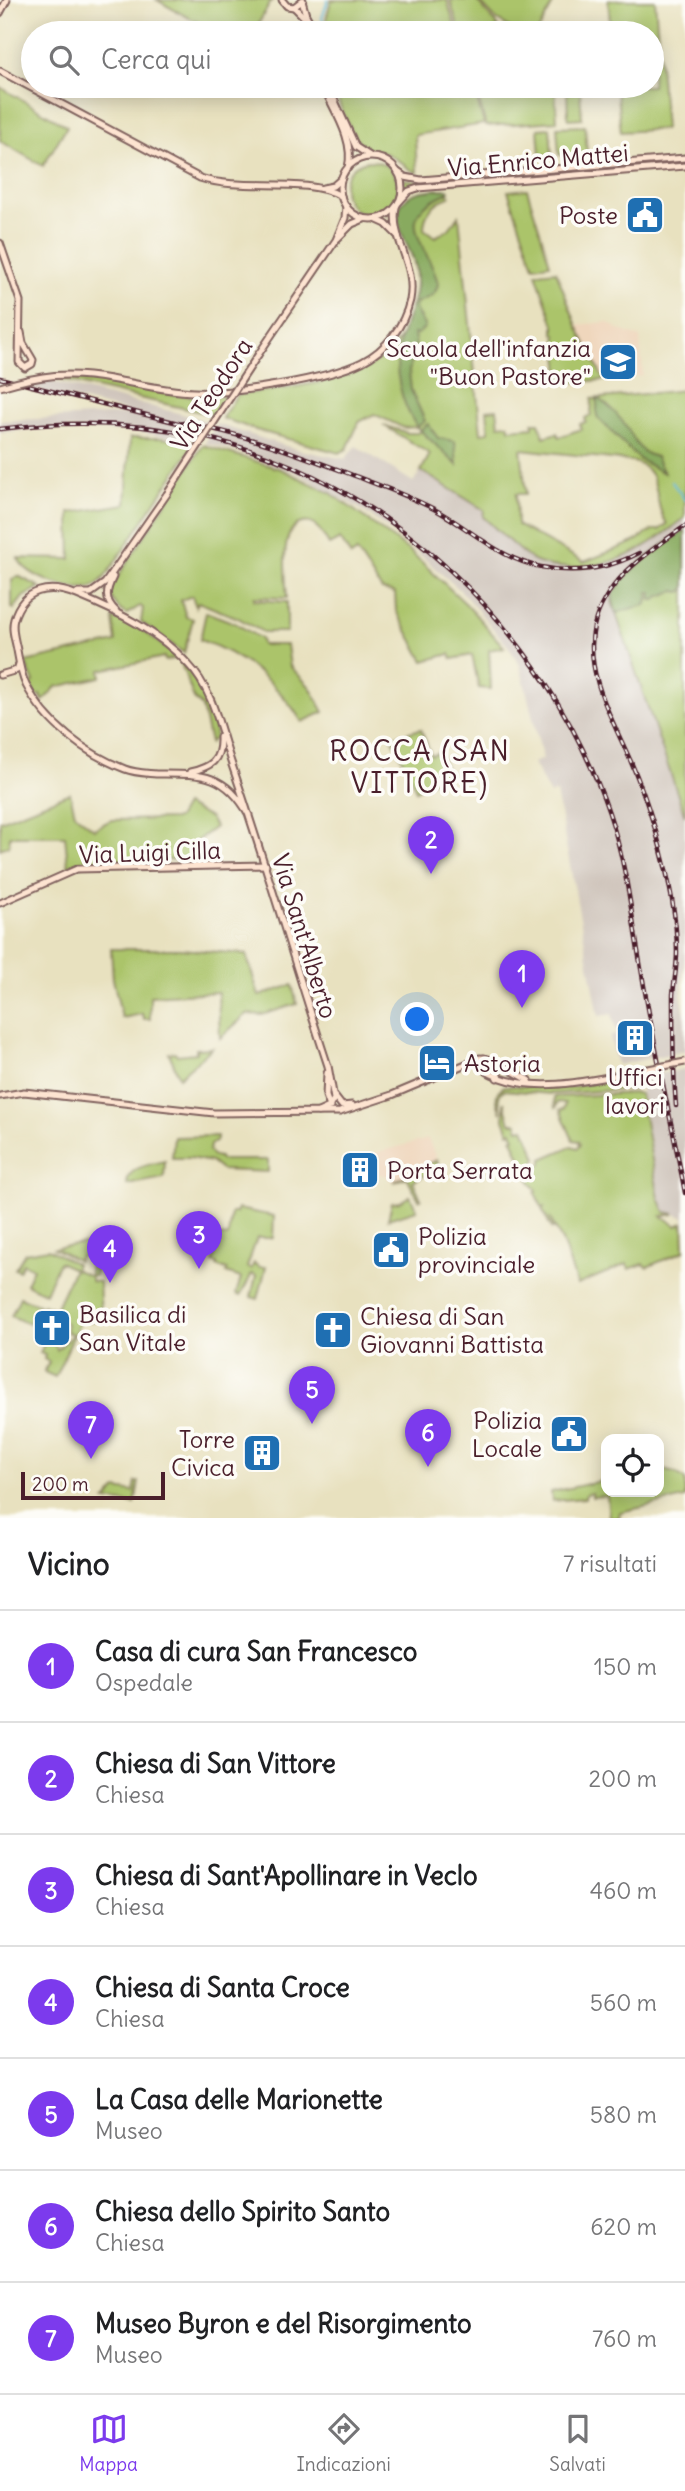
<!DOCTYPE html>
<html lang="it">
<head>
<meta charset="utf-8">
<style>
	body { margin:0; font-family:Delius,sans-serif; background:#f6f6f6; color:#202124 }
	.controls { position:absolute; right:21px; bottom:21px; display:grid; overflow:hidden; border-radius:14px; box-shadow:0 4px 18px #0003 }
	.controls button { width:63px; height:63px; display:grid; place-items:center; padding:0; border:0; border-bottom:2px solid #e0e0e0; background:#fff; color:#202124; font:35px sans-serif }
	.scale { position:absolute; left:21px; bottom:18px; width:144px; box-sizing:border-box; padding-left:7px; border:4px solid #4a1f2b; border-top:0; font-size:19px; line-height:24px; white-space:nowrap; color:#4a1f2b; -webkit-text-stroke:5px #fdfcf7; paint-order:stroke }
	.you { position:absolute; left:418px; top:1020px; width:24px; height:24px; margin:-18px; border:5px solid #fff; border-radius:50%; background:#1a73e8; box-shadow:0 0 0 10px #1a73e833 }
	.badge { display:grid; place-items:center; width:46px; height:46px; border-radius:50%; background:#7c3aed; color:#fff; font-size:23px; font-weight:700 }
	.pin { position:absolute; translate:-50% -58px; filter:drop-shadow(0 2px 4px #0008) }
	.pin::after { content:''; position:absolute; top:37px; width:24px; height:21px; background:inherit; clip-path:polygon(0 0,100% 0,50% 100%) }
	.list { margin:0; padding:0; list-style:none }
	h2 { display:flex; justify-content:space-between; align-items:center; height:91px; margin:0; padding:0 28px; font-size:30px }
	h2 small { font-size:23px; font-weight:400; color:#757577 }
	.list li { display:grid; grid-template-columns:46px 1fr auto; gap:21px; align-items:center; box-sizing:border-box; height:112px; padding:0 28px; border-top:2px solid #e0e0e0 }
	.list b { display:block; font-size:26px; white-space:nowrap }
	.list p { margin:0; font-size:23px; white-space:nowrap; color:#757577 }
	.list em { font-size:23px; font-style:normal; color:#757577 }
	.icon { flex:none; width:38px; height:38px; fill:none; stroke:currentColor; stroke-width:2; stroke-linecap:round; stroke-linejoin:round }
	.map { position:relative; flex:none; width:685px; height:1518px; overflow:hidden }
	.search { position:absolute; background:#fff; box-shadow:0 4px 18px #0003; left:21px; right:21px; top:21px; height:77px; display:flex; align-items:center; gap:18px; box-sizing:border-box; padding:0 24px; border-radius:38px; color:#757577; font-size:26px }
	.sheet { height:875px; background:#fff }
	nav { display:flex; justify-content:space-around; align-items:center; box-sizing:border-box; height:98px; border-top:2px solid #e0e0e0; background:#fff; font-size:19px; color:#757577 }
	nav a { display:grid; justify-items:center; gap:4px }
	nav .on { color:#7c3aed }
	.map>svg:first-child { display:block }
</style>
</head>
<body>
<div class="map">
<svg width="685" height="1518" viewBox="0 0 685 1518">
	<rect width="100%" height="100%" fill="#fdfcf7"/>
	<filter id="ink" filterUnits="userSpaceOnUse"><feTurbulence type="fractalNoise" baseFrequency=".0143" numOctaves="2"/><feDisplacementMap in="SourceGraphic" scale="14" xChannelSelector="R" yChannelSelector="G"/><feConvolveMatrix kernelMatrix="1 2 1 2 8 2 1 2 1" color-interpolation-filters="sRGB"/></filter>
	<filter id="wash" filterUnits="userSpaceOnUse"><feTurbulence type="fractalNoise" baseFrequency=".00686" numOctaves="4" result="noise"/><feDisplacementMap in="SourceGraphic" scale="28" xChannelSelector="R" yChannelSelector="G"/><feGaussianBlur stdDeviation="1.57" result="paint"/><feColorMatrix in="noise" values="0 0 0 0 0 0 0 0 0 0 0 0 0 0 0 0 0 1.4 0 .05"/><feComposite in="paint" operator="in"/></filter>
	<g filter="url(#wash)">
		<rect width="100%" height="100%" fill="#e8e1bf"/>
		<!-- built -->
		<g fill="#efd6bc">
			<path d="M607 322 620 330 640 337 643 376 604 380 577 325Z"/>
			<path d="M428 1139 437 1160 393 1182 384 1174 376 1175 371 1154Z"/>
		</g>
		<!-- industrial -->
		<g fill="#cdc2b9">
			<path d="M45 380 182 414 209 422 196 441 140 433 65 428 0 432V421L127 414 125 411 21 386Z"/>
			<path d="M217 424 299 450 345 459 356 446 413 482 421 471 484 510 551 566 566 567 598 564 631 554 685 518V530L627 575 613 592 612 602 685 816V956L681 995 685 1015V1051L617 1065 610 1037 617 1034 612 1014 599 1016 556 792 550 795 533 763 543 759 520 665 508 646 461 591 401 538 360 509 297 473 239 452 205 443Z"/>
			<path d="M685 1069V1237L684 1217 666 1212 660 1198 639 1080 647 1078V1076Z"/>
		</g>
		<!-- green -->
		<g fill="#abc46a" stroke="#7a724a" stroke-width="2" fill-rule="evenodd">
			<path d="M157 0H272L253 33C211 33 192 20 157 0Z"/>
			<path d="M331 0H447L457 33H330L326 19Z"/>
			<path d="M450 0H476L499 27 484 33H460Z"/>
			<path d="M478 0H555L537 33H518L496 19Z"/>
			<path d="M608 0H655L665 129 621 132 616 86H652V33H611Z"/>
			<path d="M333 86H473L484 124 415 135 417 173C405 168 400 160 389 155 382 151 374 152 368 149 352 142 338 101 333 86Z"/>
			<path d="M475 86H555L557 121 486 126Z"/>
			<path d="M0 87 67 126 43 166 0 141Z"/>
			<path d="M580 91 582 118 568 119 567 92Z"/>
			<path d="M585 126 587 153 559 155 557 127Z"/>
			<path d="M550 128 552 155 540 156 538 129Z"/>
			<circle cx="371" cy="188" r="27"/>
			<path d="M624 164V168L417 185 404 190V179L420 182Z"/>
			<path d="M448 189 450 197C434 201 424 213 424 229L435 237 448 230 459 216 481 433 489 432 487 410 497 409 499 425 508 424 510 429 533 427V423H539L544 437 557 433 559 437 581 429 580 424 586 422 585 418 591 415 592 399 685 390V518C668 530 650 546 631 554 605 566 564 573 536 562 523 557 495 527 483 517L484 510 421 471 430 454 383 425 407 433H418L420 430 417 427 404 428 374 414 359 422 347 449 339 453 256 430 222 418 237 395C280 388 351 384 385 355 413 331 423 286 411 252 407 238 394 222 400 207 407 189 432 190 448 189ZM521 449 630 461C666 469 650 500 667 524L659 530H653L632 543 584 562 517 525 516 494H526Z"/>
			<path d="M527 189 550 264 534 266 508 191Z"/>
			<path d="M556 271 577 326 604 380 561 383 556 334H554V325L536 273Z"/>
			<path d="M57 377C114 379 169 401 227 396L214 415 55 379Z"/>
			<path d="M130 438H161L195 443 105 577C101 581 97 585 92 587 73 593 25 577 18 558L71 559 70 513 126 504Z"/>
			<path d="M203 445 281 469 331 493 411 552 467 605 504 647 489 650 491 689 479 688 472 655 452 659 450 654 424 661 396 611 395 593 382 590 357 552 351 556 340 539 329 545C323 535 316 519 302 523 278 528 286 579 287 598L254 597V600L287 602V632H263L238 618 198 602 196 607 192 596 181 600 186 617 193 619 184 653 141 622 143 608 140 606 127 614 120 610 110 596 112 586Z"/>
			<path d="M685 530V816L612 602C612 576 665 545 685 530Z"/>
			<path d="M18 576 40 587 23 597 14 609 12 608V579Z"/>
			<path d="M206 612 235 623 261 639 262 645H287L290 666 310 687 324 712 302 722C279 684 242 654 200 640Z"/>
			<path d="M113 619C135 620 160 644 177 658L165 661 164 657 101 670V677L56 687 43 701 40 695 36 696 30 685 34 682 25 662 116 642Z"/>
			<path d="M183 662C199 686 214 710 216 740H212L210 743 202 707 194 699 181 663Z"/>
			<path d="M421 729 431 755 440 752 447 772 416 790 392 737Z"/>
			<path d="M70 793 75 814 94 829 111 820 177 819 185 805 210 818 215 827 194 843 195 860 87 859 68 866 65 836H10L9 845 0 849V821Z"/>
			<path d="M111 949H180L246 954 259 996 292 985 297 1004 262 1015 247 1014 220 1038 218 992 150 996V1019H144L142 1014 122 1018 113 979Z"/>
			<path d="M212 1048 179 1077 169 1053 175 1052 177 1055 196 1053V1049Z"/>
			<path d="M644 1073 645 1078 634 1082 635 1089 551 1094 503 1090 499 1096 501 1113C497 1102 492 1092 505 1086L573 1087Z"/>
			<path d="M637 1093 640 1094 659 1198 665 1212 674 1214 662 1216 677 1226 683 1223 684 1251 647 1267 644 1264 629 1269 627 1264 577 1285 563 1243 550 1218 554 1228 552 1229 542 1209 545 1206 542 1207 535 1193 537 1191 530 1181 512 1139 515 1138 512 1131 509 1132 504 1119V1102L510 1123H517L519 1129 524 1128 537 1158 534 1164 539 1166 542 1164V1159L572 1146 578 1148 580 1145 579 1141 573 1140 560 1110 564 1109 565 1103 558 1102 555 1109 554 1097Z"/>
			<path d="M217 1136V1140L210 1145 209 1151 213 1156 219 1157 220 1160H268V1172L221 1170 211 1162 190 1158H172L174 1137Z"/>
			<path d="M437 1160 439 1168 413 1181 421 1199 419 1200 407 1177 393 1182Z"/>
			<path d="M165 1161 164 1178 127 1185C127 1166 150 1165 165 1161Z"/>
			<path d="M410 1196 417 1210 388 1219 392 1203 400 1202Z"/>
			<path d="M238 1209 274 1216 273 1238H257L247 1267 251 1269 254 1263 259 1267H266L258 1299 251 1297 256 1276 252 1274 240 1296 236 1294 241 1278 226 1273 227 1270 217 1266V1264L213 1262 217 1246H219V1236L228 1237 231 1213H236Z"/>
			<path d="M88 1243H96L95 1276H91V1281L99 1282 101 1315 94 1321 81 1320 55 1377 44 1372 49 1362 44 1359 45 1355 40 1353 44 1344 37 1341 39 1337 47 1344H55L57 1350 73 1334 66 1332V1324L58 1317H47L48 1312 40 1311 43 1304 55 1309 74 1269 59 1262 45 1293 26 1284 33 1268 23 1263 19 1271 15 1269 25 1253 48 1249 76 1264 74 1269 90 1276 89 1256H80L78 1261 54 1248Z"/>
			<path d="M20 1297 39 1305 29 1324 11 1316Z"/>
			<path d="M659 1469 675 1473 685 1480V1498L620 1512 619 1518H609L607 1496 592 1497V1493L586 1494 585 1498 552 1501 551 1492 606 1480V1492H659Z"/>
			<path d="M136 1482H139L135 1504 106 1500 117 1489 134 1492Z"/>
		</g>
		<!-- forest -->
		<g fill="#88aa5e" stroke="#696444" stroke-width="2">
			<path d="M448 189 449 192C389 217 426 240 438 283 437 296 427 298 416 303L415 309 425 327 418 334H414L416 347 409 371 411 390 425 421 417 427C401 404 392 368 400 340 407 316 420 294 416 268 412 248 392 227 400 207 407 189 432 190 448 189Z"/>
			<path d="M597 398C610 406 621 418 629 431 637 443 639 453 656 457L664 473 640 460 597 417Z"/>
			<path d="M428 424 438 438 455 441 457 465 420 430Z"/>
			<path d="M685 530V589L681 592 674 591 658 597 656 600H651L652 592H649L647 604C636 609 626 608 616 614L612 596C627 567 660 549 685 530Z"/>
		</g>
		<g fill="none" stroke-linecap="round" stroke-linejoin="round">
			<!-- stream -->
			<g stroke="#5ebadc" stroke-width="2">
				<path d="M327 33 322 18 328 0"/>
				<path d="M672 482 685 500"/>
			</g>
		</g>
	</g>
	<g filter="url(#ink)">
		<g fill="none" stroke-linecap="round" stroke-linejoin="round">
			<!-- secondary casing -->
			<g stroke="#81635f" stroke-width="9">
				<g id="secondary">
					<path d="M282 0 287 6 294 7 303 0"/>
					<path d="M302 1 306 15 316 33"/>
					<path d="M294 7 305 18"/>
					<path d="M0 13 7 0"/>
					<path d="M0 71 200 178C243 192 305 176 341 196"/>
					<path d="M323 86C334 111 355 140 348 168"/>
					<path d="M328 86 356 147 370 156"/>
					<circle cx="371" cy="188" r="31"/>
					<path d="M398 172 405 177 421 180 685 158"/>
					<path d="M323 188 333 186 342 178"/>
					<path d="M399 202 409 191 418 188 685 166"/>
					<path d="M375 219 386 224 398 236"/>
					<path d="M338 238 352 224 364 219"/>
					<path d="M0 243 20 301 19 362 25 368 32 364 33 360 23 343 21 332"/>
					<path d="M258 355 336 240 345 218 346 206"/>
					<path d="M110 379C138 384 166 391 194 392 233 395 328 379 362 362 386 350 404 326 410 300 417 263 390 240 396 207"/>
					<path d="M113 577C106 591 104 600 116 611"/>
					<path d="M78 593H91L105 583 167 494"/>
					<path d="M0 675 17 670 19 664"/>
					<path d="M190 772C211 767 221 761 220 737"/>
					<path d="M249 815C225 772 201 774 156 774 146 773 135 773 125 769 86 754 46 724 26 685 21 675 19 662 17 650 15 639 11 629 14 619 23 588 50 584 77 595 116 611 160 632 188 664 214 691 220 730 232 765 266 864 295 966 328 1066L334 1099 329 1107 318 1112"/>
					<path d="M0 903 77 869 266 865"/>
					<path d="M484 1058V1070C529 1098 595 1079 643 1070"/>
					<path d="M492 1060 529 1080"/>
					<path d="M327 1073 326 1096 330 1107"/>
					<path d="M0 1096 24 1092 214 1113 340 1112 392 1095 480 1058C493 1058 501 1065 497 1078"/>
					<path d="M335 1097 342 1106 352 1105"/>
				</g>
			</g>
			<!-- secondary -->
			<use href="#secondary" stroke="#fde4d1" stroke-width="5"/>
			<!-- rail casing -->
			<g stroke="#4a1f2b" stroke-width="4.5">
				<g id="rail">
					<path d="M0 378 190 426"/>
					<path d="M183 423C241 433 295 453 350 474 378 485 407 495 434 509 470 528 499 559 541 567 574 574 608 569 639 553"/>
					<path d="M0 429C65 421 134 422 199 436 389 478 546 630 609 813 627 865 632 920 642 974 654 1047 671 1119 685 1193"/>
					<path d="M676 1106C673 1069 673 1032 673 995 674 981 677 967 677 952 677 913 667 870 656 832 649 809 641 785 631 762 613 720 584 674 594 626 605 579 648 553 685 526"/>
				</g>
			</g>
			<!-- rail -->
			<use href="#rail" stroke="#fdfcf7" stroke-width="2" stroke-dasharray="5" stroke-linecap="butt"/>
			<!-- secondary-bridge casing -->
			<g stroke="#81635f" stroke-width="9" stroke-linecap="butt">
				<g id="secondary-bridge">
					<path d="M0 387C41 375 68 371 110 379"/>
					<path d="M167 494 258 355"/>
					<path d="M643 1070 685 1062"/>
				</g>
			</g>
			<!-- secondary-bridge -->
			<use href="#secondary-bridge" stroke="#fde4d1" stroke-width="5"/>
		</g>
	</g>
	<!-- icons -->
	<defs>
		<g id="civic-square" transform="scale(2.0125)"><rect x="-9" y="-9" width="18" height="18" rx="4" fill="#1f6fb2" stroke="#fdfcf7"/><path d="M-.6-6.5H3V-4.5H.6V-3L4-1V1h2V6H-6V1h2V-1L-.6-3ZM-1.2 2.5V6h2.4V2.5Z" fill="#fff"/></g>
		<g id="school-square" transform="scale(2.0125)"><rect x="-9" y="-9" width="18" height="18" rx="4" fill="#1f6fb2" stroke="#fdfcf7"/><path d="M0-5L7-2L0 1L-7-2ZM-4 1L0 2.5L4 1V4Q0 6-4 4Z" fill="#fff"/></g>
		<g id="building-square" transform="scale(2.0125)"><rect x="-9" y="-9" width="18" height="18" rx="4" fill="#1f6fb2" stroke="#fdfcf7"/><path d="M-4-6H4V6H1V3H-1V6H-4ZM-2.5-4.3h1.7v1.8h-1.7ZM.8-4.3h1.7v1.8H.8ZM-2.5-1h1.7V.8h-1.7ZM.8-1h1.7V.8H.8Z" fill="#fff"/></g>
		<g id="hotel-square" transform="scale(2.0125)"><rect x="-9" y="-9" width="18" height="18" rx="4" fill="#1f6fb2" stroke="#fdfcf7"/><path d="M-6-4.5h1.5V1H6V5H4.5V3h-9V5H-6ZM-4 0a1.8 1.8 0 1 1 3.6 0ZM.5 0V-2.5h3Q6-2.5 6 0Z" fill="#fff"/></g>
		<g id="church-square" transform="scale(2.0125)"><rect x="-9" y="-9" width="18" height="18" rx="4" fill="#1f6fb2" stroke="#fdfcf7"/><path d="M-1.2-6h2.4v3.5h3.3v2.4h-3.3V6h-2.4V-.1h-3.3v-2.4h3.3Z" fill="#fff"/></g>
	</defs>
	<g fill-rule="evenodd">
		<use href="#civic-square" x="645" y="215"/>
		<use href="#school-square" x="618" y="362"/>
		<use href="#building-square" x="635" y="1038"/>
		<use href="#hotel-square" x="437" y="1063"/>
		<use href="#building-square" x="360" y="1170"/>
		<use href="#civic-square" x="391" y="1250"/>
		<use href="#church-square" x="52" y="1328"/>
		<use href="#church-square" x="333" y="1330"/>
		<use href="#civic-square" x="569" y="1434"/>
		<use href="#building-square" x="262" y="1453"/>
	</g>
	<g text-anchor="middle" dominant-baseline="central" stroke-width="7" stroke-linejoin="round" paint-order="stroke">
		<!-- street labels -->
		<g font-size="24" fill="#4a1f2b" stroke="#fdfcf7">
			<text transform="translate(538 160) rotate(-5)">Via Enrico Mattei</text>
			<text transform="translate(211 394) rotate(-57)">Via Teodora</text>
			<text transform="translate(150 852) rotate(-2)">Via Luigi Cilla</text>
			<text transform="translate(305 936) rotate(73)">Via Sant'Alberto</text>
		</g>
		<!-- poi labels -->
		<g font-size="24" fill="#4a1f2b" stroke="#fdfcf7" text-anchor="start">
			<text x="618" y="215" text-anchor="end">Poste</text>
			<text x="591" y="348" text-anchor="end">Scuola dell'infanzia<tspan x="591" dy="28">"Buon Pastore"</tspan></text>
			<text x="464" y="1063">Astoria</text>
			<text x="635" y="1077" text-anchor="middle">Uffici<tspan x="635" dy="28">lavori</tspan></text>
			<text x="387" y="1170">Porta Serrata</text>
			<text x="418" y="1236">Polizia<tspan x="418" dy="28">provinciale</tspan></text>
			<text x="79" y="1314">Basilica di<tspan x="79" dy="28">San Vitale</tspan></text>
			<text x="360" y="1316">Chiesa di San<tspan x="360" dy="28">Giovanni Battista</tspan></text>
			<text x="542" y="1420" text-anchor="end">Polizia<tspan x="542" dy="28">Locale</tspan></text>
			<text x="235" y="1439" text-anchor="end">Torre<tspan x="235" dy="28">Civica</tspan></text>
		</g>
		<!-- quarter labels -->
		<g font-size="28" letter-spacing="2" fill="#4a1f2b" stroke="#fdfcf7">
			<text x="420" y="751">ROCCA (SAN<tspan x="420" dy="32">VITTORE)</tspan></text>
		</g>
	</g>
</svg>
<div class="controls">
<button><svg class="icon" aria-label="locate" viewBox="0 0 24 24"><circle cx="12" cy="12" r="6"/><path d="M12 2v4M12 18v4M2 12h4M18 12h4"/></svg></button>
</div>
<div class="scale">200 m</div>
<div class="you"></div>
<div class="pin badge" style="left:522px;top:1008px">1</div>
<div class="pin badge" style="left:431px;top:874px">2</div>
<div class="pin badge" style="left:199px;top:1269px">3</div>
<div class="pin badge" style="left:110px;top:1283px">4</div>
<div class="pin badge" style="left:312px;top:1424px">5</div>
<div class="pin badge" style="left:428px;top:1467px">6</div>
<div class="pin badge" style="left:91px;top:1459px">7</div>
<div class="search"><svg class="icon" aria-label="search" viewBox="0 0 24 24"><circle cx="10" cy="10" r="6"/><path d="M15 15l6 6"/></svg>Cerca qui</div>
</div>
<section class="sheet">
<h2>Vicino<small>7 risultati</small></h2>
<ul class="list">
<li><span class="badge">1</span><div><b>Casa di cura San Francesco</b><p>Ospedale</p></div><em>150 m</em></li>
<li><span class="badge">2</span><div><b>Chiesa di San Vittore</b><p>Chiesa</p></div><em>200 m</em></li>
<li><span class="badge">3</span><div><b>Chiesa di Sant'Apollinare in Veclo</b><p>Chiesa</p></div><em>460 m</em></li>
<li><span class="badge">4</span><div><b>Chiesa di Santa Croce</b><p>Chiesa</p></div><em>560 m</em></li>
<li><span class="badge">5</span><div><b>La Casa delle Marionette</b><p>Museo</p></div><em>580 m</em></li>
<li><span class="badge">6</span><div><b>Chiesa dello Spirito Santo</b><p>Chiesa</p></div><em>620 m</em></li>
<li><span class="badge">7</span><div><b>Museo Byron e del Risorgimento</b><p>Museo</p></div><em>760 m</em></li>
</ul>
</section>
<nav>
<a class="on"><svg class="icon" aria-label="map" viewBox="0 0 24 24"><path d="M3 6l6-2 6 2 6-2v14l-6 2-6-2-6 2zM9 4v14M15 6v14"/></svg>Mappa</a>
<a><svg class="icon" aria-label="directions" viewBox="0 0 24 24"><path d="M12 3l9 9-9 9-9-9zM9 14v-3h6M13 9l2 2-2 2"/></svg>Indicazioni</a>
<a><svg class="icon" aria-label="saved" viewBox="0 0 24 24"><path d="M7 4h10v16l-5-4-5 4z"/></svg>Salvati</a>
</nav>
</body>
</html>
